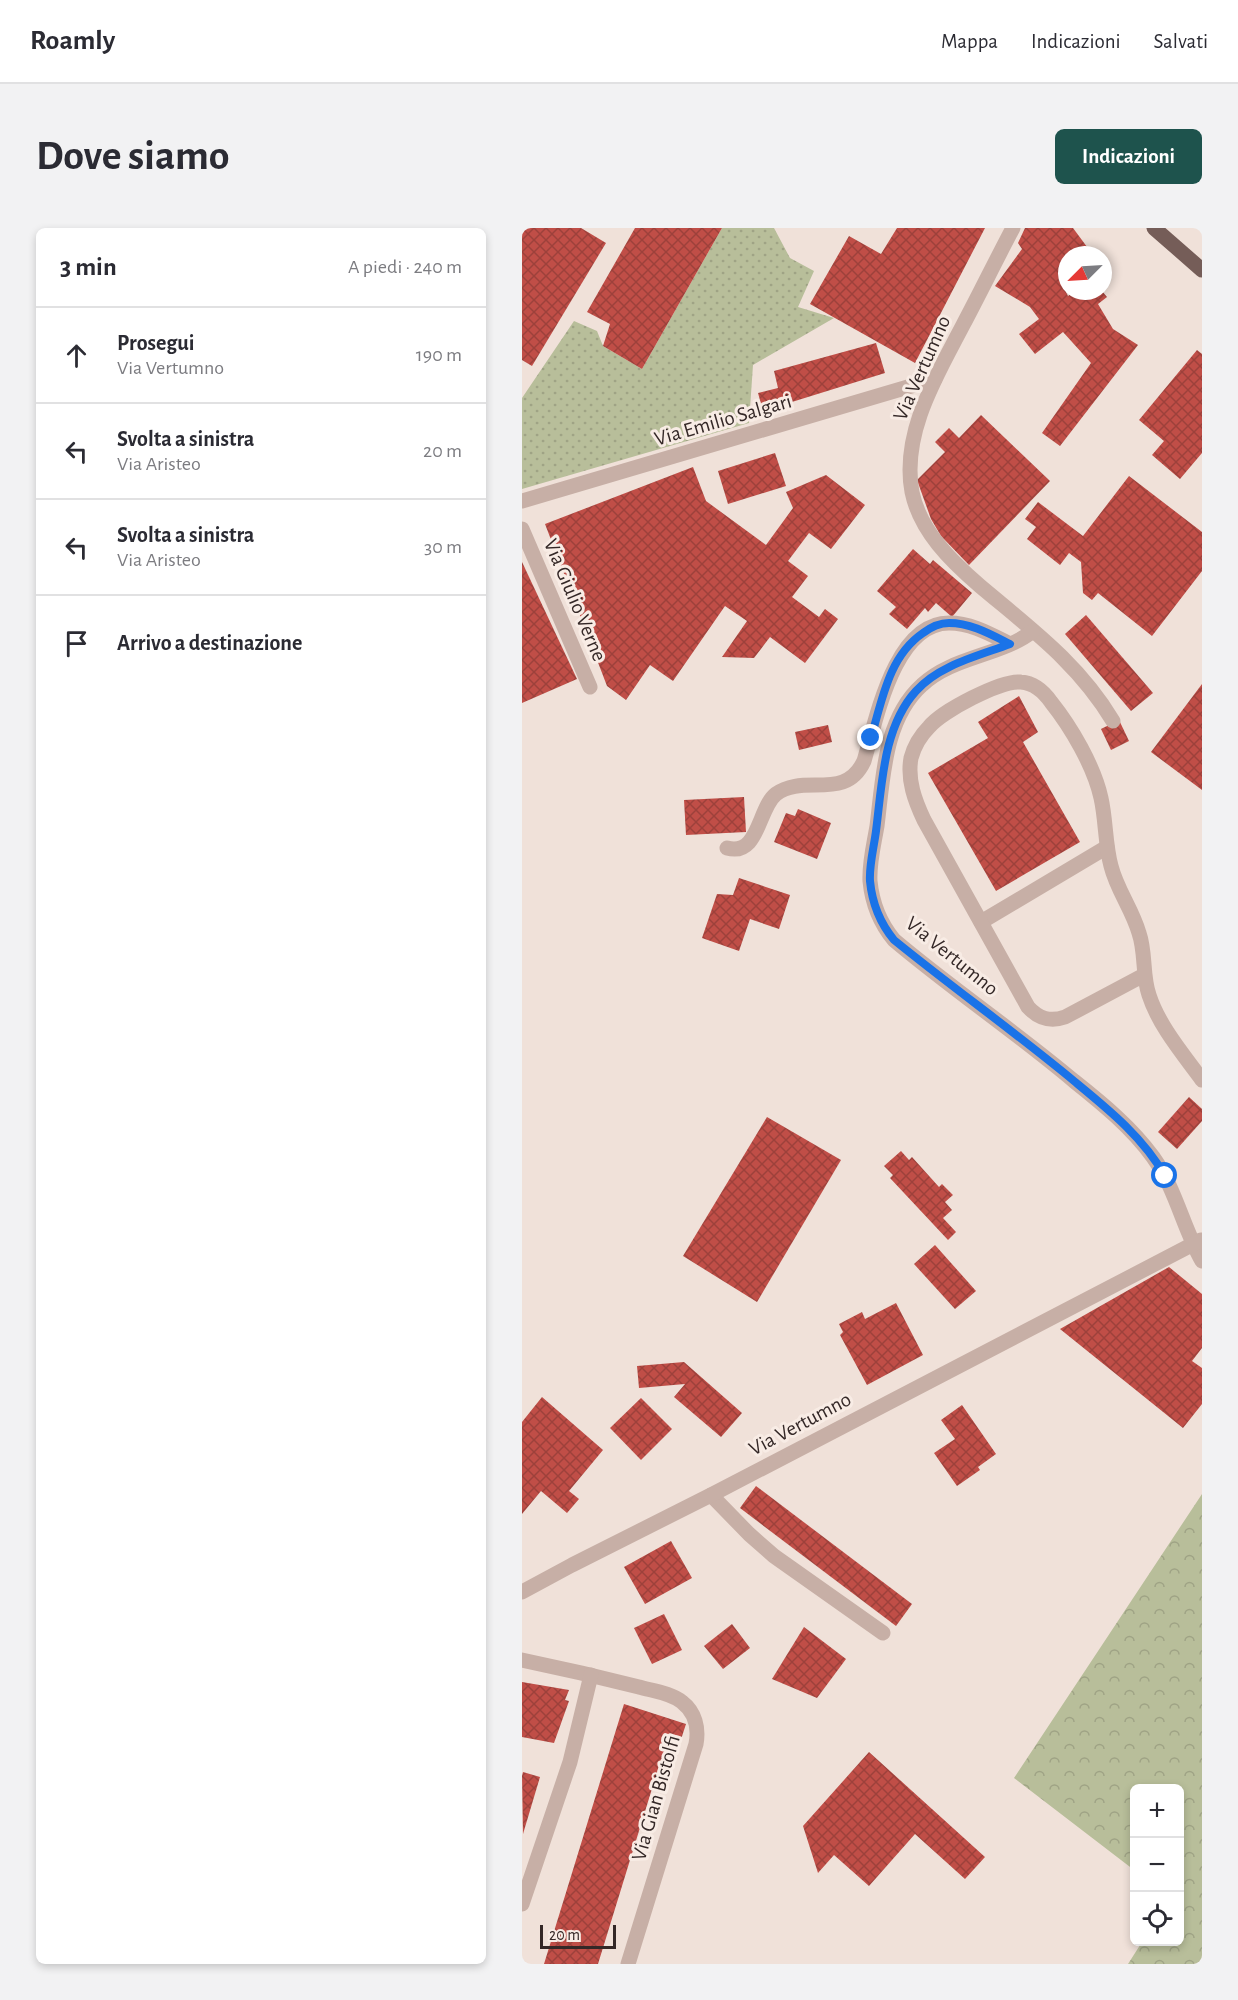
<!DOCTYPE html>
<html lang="it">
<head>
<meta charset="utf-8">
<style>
	body { margin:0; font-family:"Alegreya Sans",sans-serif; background:#f2f2f3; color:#2b2b33 }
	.controls { position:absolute; right:18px; bottom:18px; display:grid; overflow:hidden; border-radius:9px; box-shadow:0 3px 9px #0003 }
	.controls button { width:54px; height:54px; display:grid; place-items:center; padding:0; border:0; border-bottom:2px solid #e1e1e2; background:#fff; color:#2b2b33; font:30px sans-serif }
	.compass { position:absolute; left:536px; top:18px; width:54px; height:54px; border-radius:50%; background:#fff; box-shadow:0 3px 9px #0003; rotate:246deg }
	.scale { position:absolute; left:18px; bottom:15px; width:76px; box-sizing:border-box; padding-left:6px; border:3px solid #342827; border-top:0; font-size:16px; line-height:21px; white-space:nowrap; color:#342827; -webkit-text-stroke:4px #f8ece5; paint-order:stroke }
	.stop { position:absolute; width:18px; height:18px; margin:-14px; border:4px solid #1a73e8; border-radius:50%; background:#fff }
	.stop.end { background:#1a73e8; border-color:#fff; box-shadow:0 2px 6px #0008 }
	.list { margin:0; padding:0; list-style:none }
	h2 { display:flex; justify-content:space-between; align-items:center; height:78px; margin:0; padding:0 24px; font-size:26px }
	h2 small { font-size:20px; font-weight:400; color:#7c7c81 }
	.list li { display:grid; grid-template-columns:39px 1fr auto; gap:18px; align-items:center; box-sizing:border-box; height:96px; padding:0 24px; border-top:2px solid #e1e1e2 }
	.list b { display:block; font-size:22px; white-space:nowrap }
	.list p { margin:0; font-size:20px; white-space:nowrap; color:#7c7c81 }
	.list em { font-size:20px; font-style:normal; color:#7c7c81 }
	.icon { flex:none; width:33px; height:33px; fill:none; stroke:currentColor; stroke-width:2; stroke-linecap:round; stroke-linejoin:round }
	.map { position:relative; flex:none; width:680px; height:1736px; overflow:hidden; border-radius:9px }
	header { display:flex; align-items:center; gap:36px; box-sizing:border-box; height:84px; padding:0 30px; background:#fff; border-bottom:2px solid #e1e1e2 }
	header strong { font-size:28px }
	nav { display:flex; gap:33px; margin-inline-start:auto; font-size:21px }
	.intro { display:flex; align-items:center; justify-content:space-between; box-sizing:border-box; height:144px; padding:0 36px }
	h1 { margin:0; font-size:42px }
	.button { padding:15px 27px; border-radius:9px; background:#1e534d; color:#fff; font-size:21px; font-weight:700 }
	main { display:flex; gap:36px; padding:0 36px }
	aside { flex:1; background:#fff; border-radius:9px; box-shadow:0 3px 9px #0003 }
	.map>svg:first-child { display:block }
</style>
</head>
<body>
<header>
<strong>Roamly</strong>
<nav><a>Mappa</a><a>Indicazioni</a><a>Salvati</a></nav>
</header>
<div class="intro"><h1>Dove siamo</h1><a class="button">Indicazioni</a></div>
<main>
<aside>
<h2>3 min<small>A piedi · 240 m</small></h2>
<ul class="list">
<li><svg class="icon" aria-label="ahead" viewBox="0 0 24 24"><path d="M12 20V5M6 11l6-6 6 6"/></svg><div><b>Prosegui</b><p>Via Vertumno</p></div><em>190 m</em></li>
<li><svg class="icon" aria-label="left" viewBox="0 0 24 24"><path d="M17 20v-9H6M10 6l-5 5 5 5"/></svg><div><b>Svolta a sinistra</b><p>Via Aristeo</p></div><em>20 m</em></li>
<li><svg class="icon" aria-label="left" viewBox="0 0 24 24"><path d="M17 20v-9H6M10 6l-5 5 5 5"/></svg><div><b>Svolta a sinistra</b><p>Via Aristeo</p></div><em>30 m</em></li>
<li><svg class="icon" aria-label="arrive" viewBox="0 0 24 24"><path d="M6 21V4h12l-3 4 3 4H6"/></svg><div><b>Arrivo a destinazione</b></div></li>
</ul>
</aside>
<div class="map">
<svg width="680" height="1736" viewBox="0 0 680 1736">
	<defs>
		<pattern id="grass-dots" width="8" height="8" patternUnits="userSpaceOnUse" patternTransform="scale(1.5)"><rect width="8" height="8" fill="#b8be9a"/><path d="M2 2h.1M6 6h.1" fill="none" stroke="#9fa385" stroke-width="1.8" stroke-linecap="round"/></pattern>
		<pattern id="park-crowns" width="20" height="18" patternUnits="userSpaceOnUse" patternTransform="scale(1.5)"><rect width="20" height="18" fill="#b8be9a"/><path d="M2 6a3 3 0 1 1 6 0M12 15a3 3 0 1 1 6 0" fill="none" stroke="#9fa385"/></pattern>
		<pattern id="building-cross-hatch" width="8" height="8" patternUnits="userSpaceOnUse" patternTransform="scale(1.5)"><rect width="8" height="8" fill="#c04e47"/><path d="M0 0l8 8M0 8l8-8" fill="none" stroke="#9d413b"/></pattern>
	</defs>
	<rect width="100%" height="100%" fill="#f0e1d9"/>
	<!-- grass -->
	<path fill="url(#grass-dots)" d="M200 0H252L268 30 292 43 276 79 312 90 231 137 227 195 0 261V170L52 93 75 103 81 118 120 141Z"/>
	<!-- park -->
	<path fill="url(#park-crowns)" d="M680 1266V1736H606L620 1714H658V1560H612V1642L492 1550Z"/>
	<!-- building -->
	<g fill="url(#building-cross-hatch)">
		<path d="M0 0H59L84 15 10 138 0 132Z"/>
		<path d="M113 0H200L120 141 81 118 88 96 65 84Z"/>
		<path d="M375 0H463L393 135 288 76 327 8 359 26Z"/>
		<path d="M503 0H551L571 27H545L544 64 546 68 553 63H580L585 69 576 76 591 101 616 117 538 218 520 205 569 135 541 104 513 126 497 106 517 91 508 79 473 58 500 21 496 15Z"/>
		<path d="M354 115 363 145 241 183 236 165 256 160 252 143Z"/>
		<path d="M675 122 680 126V225L658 251 630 227 642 213 617 192Z"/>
		<path d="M459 187 528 253 447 337 419 308 409 291 395 252 423 224 413 214 427 200 437 210Z"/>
		<path d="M253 225 264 258 206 276 196 243Z"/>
		<path d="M171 239 184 273 244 317 271 280 264 264 304 247 343 277 309 321 287 305 266 333 286 348 270 369 297 389 303 381 316 391 283 435 248 409 232 430 200 429 225 393 203 378 151 453 128 437 104 472 85 458 23 296Z"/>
		<path d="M607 248 680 304V343L630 408 576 365 570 372 561 365 559 334 547 325 538 337 505 311 514 299 503 291 516 274 561 308Z"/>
		<path d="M391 321 408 336 411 332 450 365 430 389 414 375 406 384 403 380 385 401 367 386 374 379 355 363Z"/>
		<path d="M0 334 55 451 0 475Z"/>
		<path d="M564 387 631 465 609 483 543 406Z"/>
		<path d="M680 456V562L629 524Z"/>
		<path d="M497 468 516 504 501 514 558 614 474 663 406 545 466 510 456 494Z"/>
		<path d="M597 492 607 513 589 522 579 501Z"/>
		<path d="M306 497 310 514 277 522 273 504Z"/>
		<path d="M222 569 224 604 164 607 162 572Z"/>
		<path d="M276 581 309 595 295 631 252 614 264 585 273 588Z"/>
		<path d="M217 650 268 667 257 701 228 691 217 723 180 710 195 666 211 667Z"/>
		<path d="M667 869 680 881V893L655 921 636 904Z"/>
		<path d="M245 889 319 932 235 1074 161 1028Z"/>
		<path d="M379 923 387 932 390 929 417 959 420 956 431 967 423 974 430 982 421 990 434 1004 426 1012 368 950 371 947 362 938Z"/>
		<path d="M413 1017 454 1063 433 1081 392 1036Z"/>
		<path d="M647 1039 680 1066V1120L670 1133 680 1140V1176L661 1200 538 1101Z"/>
		<path d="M374 1075 401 1127 345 1157 318 1107 321 1104 317 1096 340 1084 343 1091Z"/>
		<path d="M162 1134 220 1185 199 1209 152 1169 163 1156 117 1160 115 1138Z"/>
		<path d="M20 1169 81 1222 47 1263 57 1271 45 1285 19 1263 0 1286V1194Z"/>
		<path d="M119 1170 150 1201 119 1232 88 1200Z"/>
		<path d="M440 1177 474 1226 456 1239 458 1242 435 1258 412 1225 433 1211 419 1192Z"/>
		<path d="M234 1258 390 1376 374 1398 218 1280Z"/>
		<path d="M149 1313 170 1350 123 1376 102 1339Z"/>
		<path d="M142 1386 160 1422 130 1436 112 1400Z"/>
		<path d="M210 1396 228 1420 201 1441 182 1418Z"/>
		<path d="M282 1399 324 1431 295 1470 250 1451Z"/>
		<path d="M0 1454 47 1462 43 1472 47 1473 32 1515 0 1509Z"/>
		<path d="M102 1476 164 1496 149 1542 137 1538 76 1736H22Z"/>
		<path d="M347 1524 463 1629 443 1651 393 1606 347 1658 312 1627 296 1645 281 1598Z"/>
		<path d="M1 1544 18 1549 1 1606 0 1548Z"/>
	</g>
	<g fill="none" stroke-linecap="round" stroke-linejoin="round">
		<!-- minor -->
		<g stroke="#c7afa6" stroke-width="15">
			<path d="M491 0C474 32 458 65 441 97 415 147 379 205 390 264 398 303 429 333 458 358 509 401 556 435 591 493"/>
			<path d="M0 273 413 151"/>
			<path d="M0 301 68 459"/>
			<path d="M511 403C479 428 431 428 400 457 362 491 361 551 355 598 352 616 347 635 348 653 350 674 358 695 372 712 430 761 494 804 552 853 581 876 610 900 631 929 654 961 661 1000 680 1033"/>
			<path d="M205 620C237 629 236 580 254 566 282 545 323 574 342 533 354 493 372 395 427 395 449 395 468 406 488 416"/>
			<path d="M459 694 585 619"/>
			<path d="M622 747 543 789C528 794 517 791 506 779L402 592C393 573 385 552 389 530 392 519 399 507 407 499 420 483 479 452 499 454 512 455 522 464 529 474 549 499 572 538 579 570 584 592 583 616 589 638 595 662 610 681 617 705 624 725 620 747 627 767 637 798 661 826 680 852"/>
			<path d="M189 1267 227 1306 252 1328 361 1405"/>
			<path d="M0 1364 50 1337 189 1267 679 1012"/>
			<path d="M0 1432C39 1440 78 1449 117 1459 131 1463 149 1465 160 1474 173 1484 177 1500 174 1516L106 1736"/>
			<path d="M0 1676 48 1534 69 1447"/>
		</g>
		<!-- major -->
		<path stroke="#755d58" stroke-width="15" d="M632 0 680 42"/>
	</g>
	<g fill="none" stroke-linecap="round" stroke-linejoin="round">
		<!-- route -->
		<path stroke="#1a73e8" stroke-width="8" d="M349 510C360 472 367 428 401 405 409 399 417 395 427 395 449 395 468 406 488 416 456 428 417 437 394 463 361 499 360 557 354 603 352 619 347 637 348 653 350 674 358 695 372 712 431 760 493 804 552 853 586 881 621 909 643 948"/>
	</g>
	<g text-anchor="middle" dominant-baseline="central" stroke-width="6" stroke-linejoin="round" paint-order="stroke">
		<!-- street labels -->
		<g font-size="21" fill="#342827" stroke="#f8ece5">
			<text transform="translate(400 140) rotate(-66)">Via Vertumno</text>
			<text transform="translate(201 192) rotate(-16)">Via Emilio Salgari</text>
			<text transform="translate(53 372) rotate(67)">Via Giulio Verne</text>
			<text transform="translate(430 728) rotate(39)">Via Vertumno</text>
			<text transform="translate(278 1196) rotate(-28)">Via Vertumno</text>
			<text transform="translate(134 1570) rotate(-74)">Via Gian Bistolfi</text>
		</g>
	</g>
</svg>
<div class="controls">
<button>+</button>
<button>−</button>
<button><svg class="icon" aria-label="locate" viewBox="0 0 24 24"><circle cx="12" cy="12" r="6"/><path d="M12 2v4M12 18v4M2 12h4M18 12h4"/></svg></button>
</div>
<svg class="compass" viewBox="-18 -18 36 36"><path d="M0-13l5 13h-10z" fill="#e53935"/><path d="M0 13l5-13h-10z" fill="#7c7c81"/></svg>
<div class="scale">20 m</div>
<div class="stop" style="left:643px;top:948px"></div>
<div class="stop end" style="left:349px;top:510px"></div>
</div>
</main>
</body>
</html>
